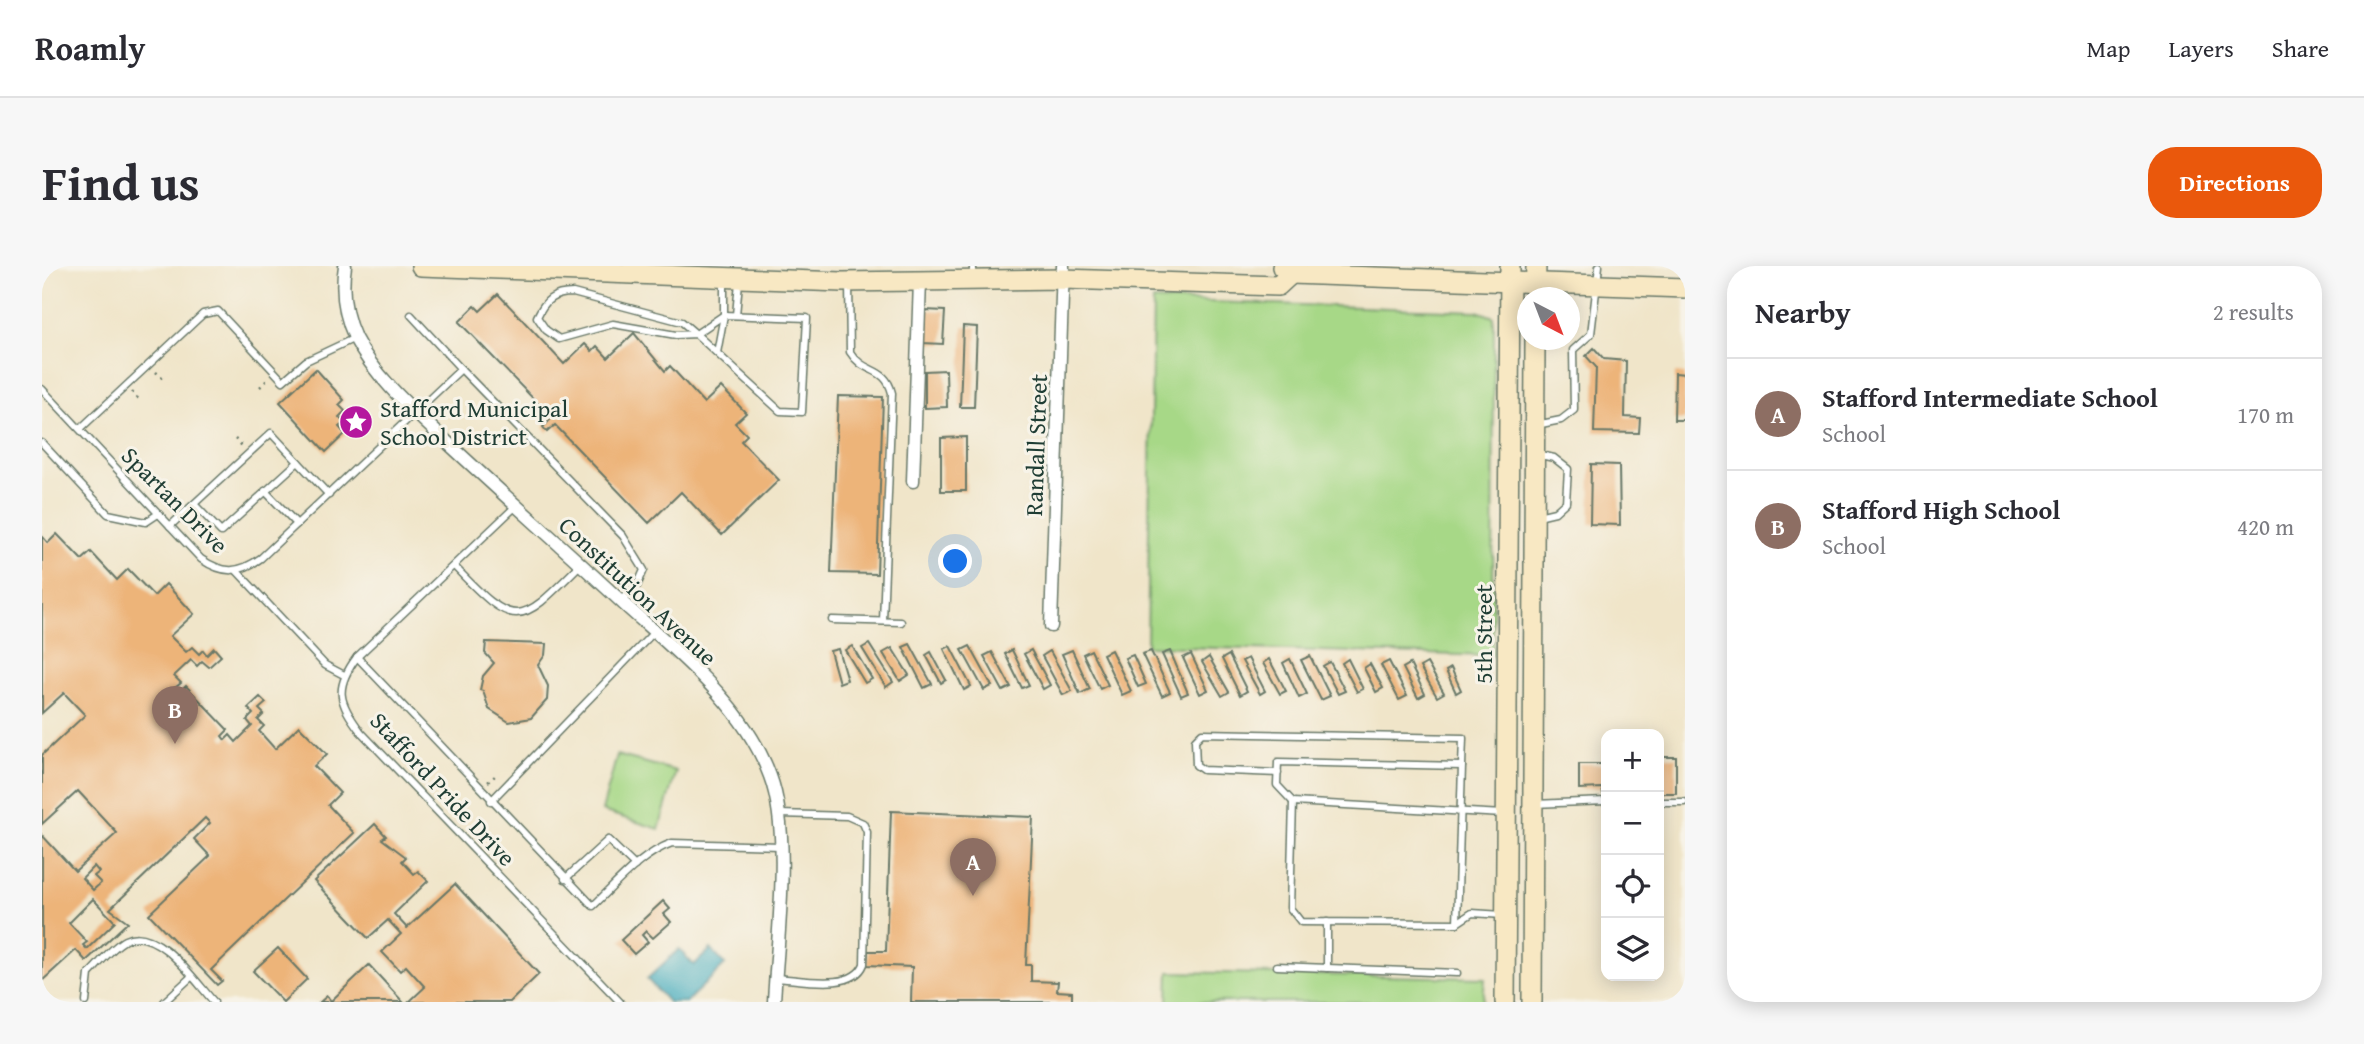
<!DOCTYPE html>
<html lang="en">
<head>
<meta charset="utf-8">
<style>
	body { margin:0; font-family:"Gentium Book Plus",serif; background:#f7f7f7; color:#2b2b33 }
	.controls { position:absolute; right:21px; bottom:21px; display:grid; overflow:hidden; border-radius:14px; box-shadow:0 4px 18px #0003 }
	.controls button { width:63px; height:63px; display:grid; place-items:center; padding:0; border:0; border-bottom:2px solid #e1e1e2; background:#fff; color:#2b2b33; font:35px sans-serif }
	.compass { position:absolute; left:1475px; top:21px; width:63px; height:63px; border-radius:50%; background:#fff; box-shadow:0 4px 18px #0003; rotate:138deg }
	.you { position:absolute; left:914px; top:296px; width:24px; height:24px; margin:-18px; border:5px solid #fff; border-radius:50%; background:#1a73e8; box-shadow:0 0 0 10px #1a73e833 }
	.badge { display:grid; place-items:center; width:46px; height:46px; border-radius:50%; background:#ea580c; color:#fff; font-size:23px; font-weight:700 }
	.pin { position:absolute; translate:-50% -58px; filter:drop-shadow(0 2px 4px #0008) }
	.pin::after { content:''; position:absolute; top:37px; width:24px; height:21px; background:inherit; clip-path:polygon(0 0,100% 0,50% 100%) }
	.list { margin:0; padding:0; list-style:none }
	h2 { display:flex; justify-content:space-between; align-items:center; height:91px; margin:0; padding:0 28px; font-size:30px }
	h2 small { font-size:23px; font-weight:400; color:#7c7c81 }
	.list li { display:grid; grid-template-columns:46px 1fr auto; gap:21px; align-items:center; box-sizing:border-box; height:112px; padding:0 28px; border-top:2px solid #e1e1e2 }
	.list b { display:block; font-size:26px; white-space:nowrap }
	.list p { margin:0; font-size:23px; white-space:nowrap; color:#7c7c81 }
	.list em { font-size:23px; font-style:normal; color:#7c7c81 }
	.icon { flex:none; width:38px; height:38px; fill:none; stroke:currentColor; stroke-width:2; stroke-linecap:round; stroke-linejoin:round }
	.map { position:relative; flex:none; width:1643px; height:736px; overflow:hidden; border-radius:28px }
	header { display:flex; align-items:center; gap:42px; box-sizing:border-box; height:98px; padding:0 35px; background:#fff; border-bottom:2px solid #e1e1e2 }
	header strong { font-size:33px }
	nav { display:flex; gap:38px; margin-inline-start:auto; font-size:24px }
	.intro { display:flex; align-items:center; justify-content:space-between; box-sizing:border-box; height:168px; padding:0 42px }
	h1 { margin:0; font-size:49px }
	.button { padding:18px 32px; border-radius:28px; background:#ea580c; color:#fff; font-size:24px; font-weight:700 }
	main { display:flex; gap:42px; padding:0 42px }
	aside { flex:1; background:#fff; border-radius:28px; box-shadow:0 4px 18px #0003 }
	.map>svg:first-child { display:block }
</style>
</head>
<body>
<header>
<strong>Roamly</strong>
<nav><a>Map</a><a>Layers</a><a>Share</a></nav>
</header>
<div class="intro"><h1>Find us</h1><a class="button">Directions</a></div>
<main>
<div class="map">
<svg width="1643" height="736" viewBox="0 0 1643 736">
	<rect width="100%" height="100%" fill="#f7f3e8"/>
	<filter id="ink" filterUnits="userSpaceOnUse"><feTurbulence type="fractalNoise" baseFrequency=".0143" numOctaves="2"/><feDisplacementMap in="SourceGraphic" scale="14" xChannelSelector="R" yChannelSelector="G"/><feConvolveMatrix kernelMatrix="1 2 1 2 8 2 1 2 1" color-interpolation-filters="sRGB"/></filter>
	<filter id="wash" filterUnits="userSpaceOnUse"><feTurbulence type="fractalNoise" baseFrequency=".00686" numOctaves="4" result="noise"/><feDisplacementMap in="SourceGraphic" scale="28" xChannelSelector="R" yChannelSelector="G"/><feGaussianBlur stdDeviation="1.57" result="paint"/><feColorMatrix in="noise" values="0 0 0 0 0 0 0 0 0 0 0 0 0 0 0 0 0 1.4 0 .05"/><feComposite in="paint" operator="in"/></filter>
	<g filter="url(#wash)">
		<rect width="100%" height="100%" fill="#f0e5c9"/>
		<!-- green -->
		<g fill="#a7d887" stroke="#638a5e" stroke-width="2">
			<path d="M1111 34 1435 45 1452 51 1451 390 1105 380Z"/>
			<path d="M575 489 634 505 617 563 560 545Z"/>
			<path d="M1127 706 1443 712 1441 736H1126Z"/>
		</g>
		<!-- water -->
		<path fill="#3ca9bc" stroke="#2e7378" stroke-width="2" d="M637 683 652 699 669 683 683 699 644 736H626L605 713Z"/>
		<g id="blocks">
			<!-- building -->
			<g fill="#edb479" fill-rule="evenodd">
				<path d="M456 28 522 98 543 78 550 85 555 80 566 92 592 67 623 105 628 100 662 137 679 121 704 147 693 157 705 169 699 175 737 214 680 269 639 226 607 257 513 159 505 166 501 161 510 152 417 56 433 40 438 45Z"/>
				<path d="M883 44 903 45 901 78 881 77Z"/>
				<path d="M921 60 935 61 932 141H918Z"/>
				<path d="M1552 82 1562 93 1584 95 1583 151 1598 152 1597 167 1552 166 1554 101 1544 90Z"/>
				<path d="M274 103 302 134 297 139 303 145 297 151 302 157 297 161 303 168 284 186 238 136Z"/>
				<path d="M904 104 905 141 883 142V105Z"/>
				<path d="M1633 107 1643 108V154H1632Z"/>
				<path d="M796 130 841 131 835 308 789 307Z"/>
				<path d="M924 171V225H899V172Z"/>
				<path d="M1549 198 1577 199 1578 259 1548 258Z"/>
				<path d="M15 268 40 294 49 286 75 314 86 303 112 330 124 318 152 348 128 370 144 386 150 381 157 388 161 384 165 389 172 382 179 390 167 401 160 395 155 400 149 394 132 410 139 417 133 422 137 427 144 420 186 464 180 470 183 474 188 469 194 476 210 460 205 454 211 448 206 442 218 431 224 437 217 443 222 448 216 454 222 460 217 465 233 483 257 460 285 488 272 500 298 527 286 539 312 567 169 704 180 715 175 719 107 648 168 590 152 573 168 557 163 552 68 643 86 656 44 695 34 684 0 715V569L33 605 75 567 36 525 0 558V489L43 449 22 427 0 447V270L6 277ZM52 600 57 606 52 610 59 617 51 624 40 612ZM51 633 73 656 45 683 41 679 45 676 27 657Z"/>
				<path d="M444 376 504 378 503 389 496 399 506 420 505 434 489 452 467 456 447 443 441 425 438 424 441 410 452 397 443 387Z"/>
				<path d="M827 378 851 416 844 421 820 382Z"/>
				<path d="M868 378 890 418 882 422 861 381Z"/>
				<path d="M810 380 830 413 823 417 803 384Z"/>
				<path d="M908 380 929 420 922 424 902 383Z"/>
				<path d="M928 380 950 420 942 424 920 384Z"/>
				<path d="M850 382 867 409 858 415 841 387Z"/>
				<path d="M796 383 805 414 797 417 788 385Z"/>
				<path d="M970 384 987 419 980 422 963 388Z"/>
				<path d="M989 384 1008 419 1001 423 982 388Z"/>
				<path d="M1030 384 1048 423 1038 428 1020 388Z"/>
				<path d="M1049 384 1066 419 1058 423 1041 388Z"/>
				<path d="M1069 384 1089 425 1080 429 1061 388Z"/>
				<path d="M1008 385 1030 425 1021 429 1000 390Z"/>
				<path d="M1109 385 1128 426 1120 430 1100 388Z"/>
				<path d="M1128 385 1146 427 1139 430 1120 388Z"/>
				<path d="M889 386 904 414 899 417 884 389Z"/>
				<path d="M950 386 969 421 961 425 942 390Z"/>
				<path d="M1149 388 1166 424 1158 428 1141 392Z"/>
				<path d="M1091 389 1104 418 1096 421 1083 392Z"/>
				<path d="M1187 389 1205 425 1198 429 1180 393Z"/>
				<path d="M1268 390 1288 430 1279 434 1259 394Z"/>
				<path d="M1167 391 1187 426 1180 430 1160 396Z"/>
				<path d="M1206 392 1223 425 1218 428 1200 395Z"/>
				<path d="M1227 393 1244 425 1238 428 1221 397Z"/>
				<path d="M1248 393 1265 428 1257 432 1241 397Z"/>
				<path d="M1306 393 1321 423 1315 426 1300 397Z"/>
				<path d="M1347 395 1365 430 1357 434 1339 399Z"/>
				<path d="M1288 396 1303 425 1296 428 1281 400Z"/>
				<path d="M1385 397 1402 427 1395 431 1378 401Z"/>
				<path d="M1328 398 1341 422 1334 426 1322 402Z"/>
				<path d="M1368 398 1383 428 1376 432 1361 402Z"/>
				<path d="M1409 402 1419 424 1414 427 1404 405Z"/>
				<rect x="1617" y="491" width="17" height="36"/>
				<path d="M1537 498H1564V528H1561L1560 522 1537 523Z"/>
				<path d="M849 545 991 551 984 699H989V715L1016 716 1015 725 1030 726V736H869L870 701 825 699 826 685H844Z"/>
				<path d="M333 558 344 570 340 573 364 591 360 595 372 608 376 605 386 615 352 648 365 662 413 618 497 708 468 736H367L383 721 364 700 358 705 340 686 359 668 346 654 326 672 272 615Z"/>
				<path d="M621 635 628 643 622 648 629 656 611 672 604 665 600 669 606 676 592 688 579 674Z"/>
				<path d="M236 682 265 713 241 736 211 705Z"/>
				<path d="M327 699 361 736H278L285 730 289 735Z"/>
			</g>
		</g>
	</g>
	<g filter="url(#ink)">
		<use href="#blocks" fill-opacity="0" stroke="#687868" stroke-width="2"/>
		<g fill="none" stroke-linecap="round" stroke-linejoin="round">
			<!-- lane casing -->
			<g stroke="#687868" stroke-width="9">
				<g id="lane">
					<path d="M931 12V0"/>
					<path d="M807 18 808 86C822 109 843 99 850 127L841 355"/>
					<path d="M369 49 419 103"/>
					<path d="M694 49 697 16"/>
					<path d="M654 68 640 56 531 27C511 27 503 34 495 51L504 64 517 73 571 58 634 69 654 68 682 49 765 52 760 146 738 145 654 68"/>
					<path d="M675 87 682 49V16"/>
					<path d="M0 123 159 293C181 308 197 308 219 292L419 103 581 270 602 304 595 320 579 335"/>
					<path d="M1494 159 1519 154 1532 144 1531 84 1549 68 1557 0"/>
					<path d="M38 163 161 48 176 45 241 115 264 95 313 72"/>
					<path d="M0 177 66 248 104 256 116 248"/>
					<path d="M1494 188 1512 192 1526 203 1524 236 1513 246 1496 250"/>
					<path d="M223 225 255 258"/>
					<path d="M152 238 179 266 256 196"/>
					<path d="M474 240 315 391C292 422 296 436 319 466L578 736"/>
					<path d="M128 260 229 167 287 229"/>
					<path d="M412 300C475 366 477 360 539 298"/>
					<path d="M195 305 283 399 302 409"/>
					<path d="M790 354 859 356"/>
					<path d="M315 391 551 640C574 618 599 588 630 577L739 580"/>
					<path d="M1236 507 1161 504 1154 499 1153 474 1160 467 1421 472 1420 500"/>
					<path d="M449 535 612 366"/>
					<path d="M1251 536 1235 519 1236 496 1420 500 1415 657"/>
					<path d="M1617 536H1642"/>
					<path d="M1492 538 1564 535"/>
					<path d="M1461 548 1251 536 1248 642 1259 656 1415 657 1430 647 1461 649"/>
					<path d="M523 613 566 574 593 600"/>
					<path d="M1235 700 1415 707"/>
					<path d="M1285 702V656"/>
					<path d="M733 712C758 713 811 726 822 698L825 566 821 557 805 550 738 548"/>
					<path d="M44 736 47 708C58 697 70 681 83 674 115 658 153 715 172 736"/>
					<path d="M122 736 149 711"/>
				</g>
			</g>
			<!-- street casing -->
			<g stroke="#687868" stroke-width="15">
				<g id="street">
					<path d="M303 0C299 25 302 48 313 72 334 113 374 147 407 178 465 232 525 285 583 339 637 388 703 440 728 510 750 568 735 673 732 736"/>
					<path d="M871 215 878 15"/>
					<path d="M1009 360 1021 0"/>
				</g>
			</g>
			<!-- secondary casing -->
			<g stroke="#687868" stroke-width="22">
				<g id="secondary">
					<path d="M379 0 800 16 1021 13 1236 20 1249 8"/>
					<path d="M1240 1 1249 8 1643 22"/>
					<path d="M1493 32 1494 0"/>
					<path d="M1463 736 1468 0"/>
					<path d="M1490 736 1493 74"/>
				</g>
			</g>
			<!-- path -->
			<g stroke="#687868" stroke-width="2.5" stroke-dasharray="2 5" stroke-linecap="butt">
				<path d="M114 106 122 114"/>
				<path d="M218 121 226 113"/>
				<path d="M90 126 99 136"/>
				<path d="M193 173 200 180"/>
				<path d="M446 516 454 509"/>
			</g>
			<!-- lane -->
			<use href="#lane" stroke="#fff" stroke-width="6"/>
			<!-- street -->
			<use href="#street" stroke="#fff" stroke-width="12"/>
			<!-- secondary -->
			<use href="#secondary" stroke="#f8e8c3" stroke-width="19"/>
		</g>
	</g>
	<!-- icons -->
	<defs>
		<g id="sight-disc" transform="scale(1.75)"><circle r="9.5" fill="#b5179e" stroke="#f7f3e8"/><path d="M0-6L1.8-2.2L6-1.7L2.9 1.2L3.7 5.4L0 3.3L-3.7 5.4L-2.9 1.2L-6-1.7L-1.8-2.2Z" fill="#fff"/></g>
	</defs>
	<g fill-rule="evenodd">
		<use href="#sight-disc" x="314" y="156"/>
	</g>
	<g text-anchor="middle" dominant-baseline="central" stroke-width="6" stroke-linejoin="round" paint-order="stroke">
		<!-- poi labels -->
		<g font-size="24" fill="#1f3d34" stroke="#f7f3e8" text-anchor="start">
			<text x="338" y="142">Stafford Municipal<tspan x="338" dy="28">School District</tspan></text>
		</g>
		<!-- street labels -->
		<g font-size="24" fill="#1f3d34" stroke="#f7f3e8">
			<text transform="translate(994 179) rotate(-88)">Randall Street</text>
			<text transform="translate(133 234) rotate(45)">Spartan Drive</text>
			<text transform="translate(596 325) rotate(43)">Constitution Avenue</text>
			<text transform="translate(1441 368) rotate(-90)">5th Street</text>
			<text transform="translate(401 523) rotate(47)">Stafford Pride Drive</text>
		</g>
	</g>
</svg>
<div class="controls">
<button>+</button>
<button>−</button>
<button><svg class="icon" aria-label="locate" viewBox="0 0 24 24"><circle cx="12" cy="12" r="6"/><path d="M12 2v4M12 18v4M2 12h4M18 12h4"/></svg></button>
<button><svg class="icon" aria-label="layers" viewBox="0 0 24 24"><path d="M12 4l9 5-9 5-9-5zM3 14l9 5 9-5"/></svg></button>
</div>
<svg class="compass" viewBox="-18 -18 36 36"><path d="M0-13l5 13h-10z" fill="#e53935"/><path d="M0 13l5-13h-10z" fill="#7c7c81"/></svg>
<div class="you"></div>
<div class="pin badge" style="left:931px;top:630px;background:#8d6e63">A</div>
<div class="pin badge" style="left:133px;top:478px;background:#8d6e63">B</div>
</div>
<aside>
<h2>Nearby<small>2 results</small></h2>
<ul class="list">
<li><span class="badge" style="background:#8d6e63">A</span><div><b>Stafford Intermediate School</b><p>School</p></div><em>170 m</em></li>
<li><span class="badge" style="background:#8d6e63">B</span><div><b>Stafford High School</b><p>School</p></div><em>420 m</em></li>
</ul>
</aside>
</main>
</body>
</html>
